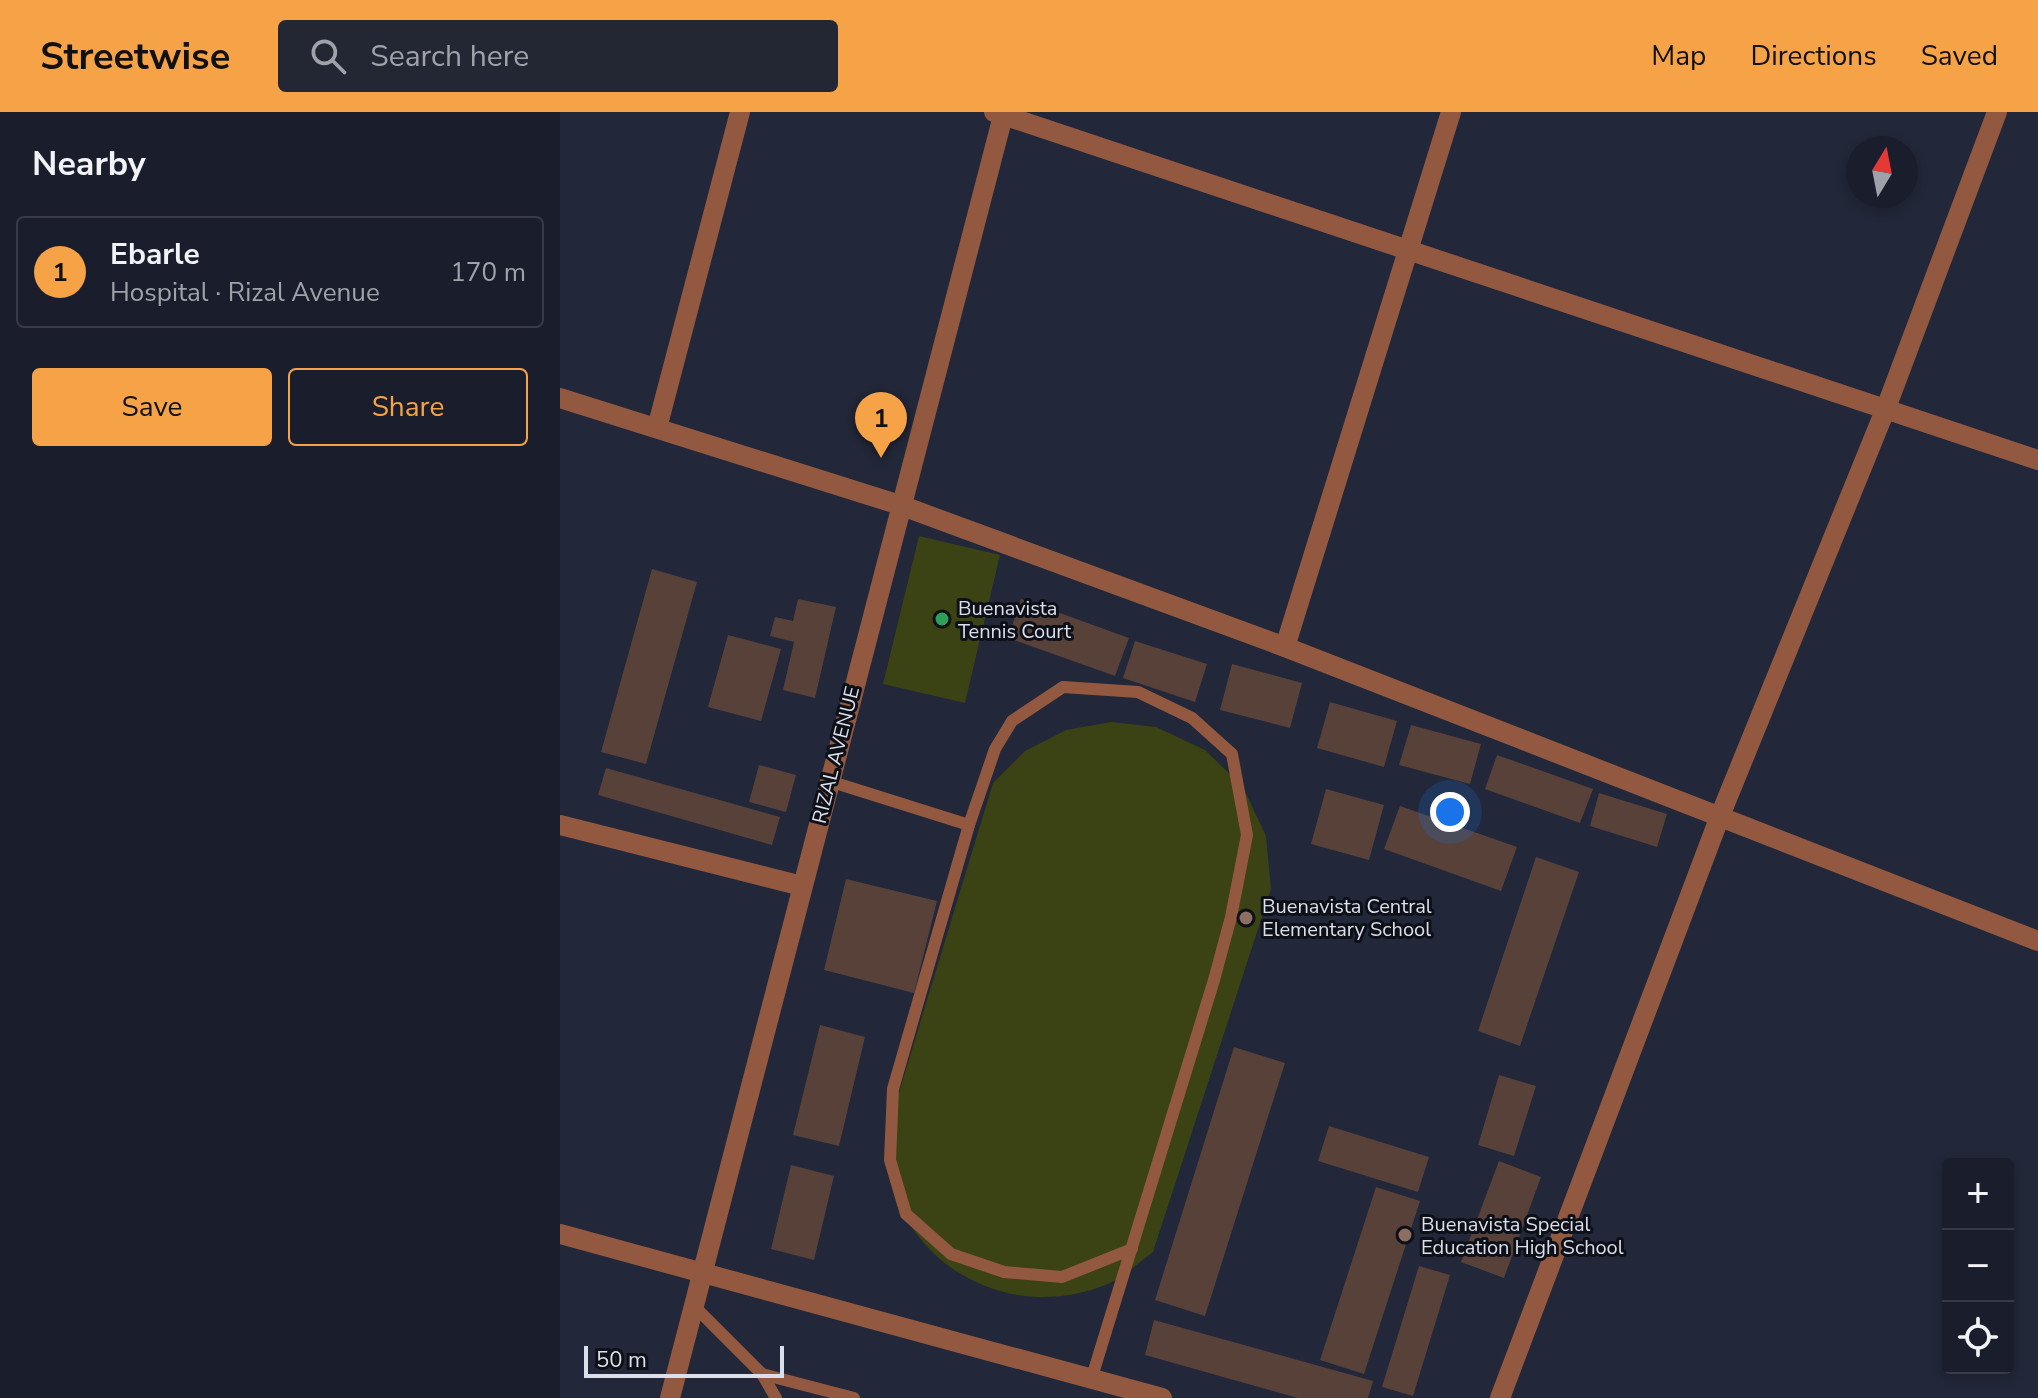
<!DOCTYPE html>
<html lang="en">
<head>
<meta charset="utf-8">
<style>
	body { margin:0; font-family:"Nunito Sans",sans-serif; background:#232633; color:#f1f3f6 }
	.controls { position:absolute; right:24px; bottom:24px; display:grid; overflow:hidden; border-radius:8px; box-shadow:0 4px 12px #0003 }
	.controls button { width:72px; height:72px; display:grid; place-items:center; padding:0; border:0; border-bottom:2px solid #383b47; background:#1a1d2b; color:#f1f3f6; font:40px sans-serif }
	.compass { position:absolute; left:1286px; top:24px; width:72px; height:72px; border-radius:50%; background:#1a1d2b; box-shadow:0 4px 12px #0003; rotate:10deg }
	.scale { position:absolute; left:24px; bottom:20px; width:200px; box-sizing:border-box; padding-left:8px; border:4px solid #dbdfeb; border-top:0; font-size:22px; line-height:28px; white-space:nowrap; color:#dbdfeb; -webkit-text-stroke:6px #0e1018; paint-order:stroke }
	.you { position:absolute; left:890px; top:700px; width:28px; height:28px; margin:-20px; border:6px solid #fff; border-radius:50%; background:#1a73e8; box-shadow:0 0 0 12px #1a73e833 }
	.badge { display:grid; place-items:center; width:52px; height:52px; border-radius:50%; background:#f6a246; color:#111; font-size:26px; font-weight:700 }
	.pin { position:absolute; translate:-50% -66px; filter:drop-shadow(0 2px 4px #0008) }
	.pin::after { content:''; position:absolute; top:42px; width:28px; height:24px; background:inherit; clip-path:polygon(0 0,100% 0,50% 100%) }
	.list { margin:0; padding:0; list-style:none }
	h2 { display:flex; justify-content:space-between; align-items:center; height:104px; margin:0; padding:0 32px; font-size:34px }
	h2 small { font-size:26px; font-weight:400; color:#9fa2a9 }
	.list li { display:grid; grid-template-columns:52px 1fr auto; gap:24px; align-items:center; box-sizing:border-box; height:112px; margin:0 16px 16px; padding:0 16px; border:2px solid #383b47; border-radius:8px }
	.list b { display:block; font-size:30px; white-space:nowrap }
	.list p { margin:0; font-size:26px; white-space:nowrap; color:#9fa2a9 }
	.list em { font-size:26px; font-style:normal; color:#9fa2a9 }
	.actions { display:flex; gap:16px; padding:24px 32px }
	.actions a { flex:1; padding:18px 0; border:2px solid #f6a246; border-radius:8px; text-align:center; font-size:28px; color:#f6a246 }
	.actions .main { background:#f6a246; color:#111 }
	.icon { flex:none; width:44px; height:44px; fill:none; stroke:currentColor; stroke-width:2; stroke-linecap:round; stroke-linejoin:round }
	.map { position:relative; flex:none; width:1478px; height:1286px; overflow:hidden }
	header { display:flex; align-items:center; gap:48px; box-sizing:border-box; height:112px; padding:0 40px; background:#f6a246; color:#111 }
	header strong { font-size:38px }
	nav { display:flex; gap:44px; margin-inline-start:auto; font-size:28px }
	.search { width:560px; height:72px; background:#232633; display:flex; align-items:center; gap:20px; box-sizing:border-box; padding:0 28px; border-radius:8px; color:#9fa2a9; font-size:30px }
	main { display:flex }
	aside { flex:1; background:#1a1d2b }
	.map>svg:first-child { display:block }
</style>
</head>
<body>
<header>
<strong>Streetwise</strong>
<div class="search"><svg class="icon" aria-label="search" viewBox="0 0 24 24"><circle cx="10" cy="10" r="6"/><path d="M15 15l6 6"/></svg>Search here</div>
<nav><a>Map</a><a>Directions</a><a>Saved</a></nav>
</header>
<main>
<aside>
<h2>Nearby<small></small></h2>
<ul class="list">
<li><span class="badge">1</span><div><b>Ebarle</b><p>Hospital · Rizal Avenue</p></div><em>170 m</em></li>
</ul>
<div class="actions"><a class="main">Save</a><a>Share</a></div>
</aside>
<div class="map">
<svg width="1478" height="1286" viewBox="0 0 1478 1286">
	<rect width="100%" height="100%" fill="#222739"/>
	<!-- green -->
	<g fill="#3b4213">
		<path d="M359 424 440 443 405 591 323 572Z"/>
		<path d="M551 610 596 615 645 638 683 675 706 724 711 777 593 1140C579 1150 564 1165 548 1172 461 1208 365 1167 333 1078 327 1062 328 1040 326 1023L433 671 465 639 506 618Z"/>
	</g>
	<!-- building -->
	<g fill="#574139">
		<path d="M92 457 137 470 86 652 41 640Z"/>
		<path d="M238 487 276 495 255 586 223 578 234 530 210 524 215 505 233 509Z"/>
		<path d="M461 487 569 526 555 564 448 526Z"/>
		<path d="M168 523 221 537 201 609 148 595Z"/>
		<path d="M575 529 647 552 635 590 563 566Z"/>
		<path d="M672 552 742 571 730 616 660 598Z"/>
		<path d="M770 590 837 609 824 655 757 636Z"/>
		<path d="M851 613 921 632 910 672 839 653Z"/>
		<path d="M937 643 1033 677 1020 711 925 677Z"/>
		<path d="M199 653 236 663 226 700 189 690Z"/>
		<path d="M46 656 220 705 212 733 38 683Z"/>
		<path d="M766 677 824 693 809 748 751 732Z"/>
		<path d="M1039 681 1107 702 1097 735 1030 714Z"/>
		<path d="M840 694 957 735 941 779 824 737Z"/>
		<path d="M976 745 1019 760 960 934 918 919Z"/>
		<path d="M286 767 377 789 354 881 264 858Z"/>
		<path d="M260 913 305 925 279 1034 233 1023Z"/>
		<path d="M674 935 725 951 645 1204 595 1188Z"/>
		<path d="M939 963 976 974 954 1044 918 1033Z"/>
		<path d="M769 1014 869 1045 858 1080 758 1049Z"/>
		<path d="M939 1049 981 1065 944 1166 901 1150Z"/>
		<path d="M231 1053 274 1064 254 1148 211 1137Z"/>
		<path d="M816 1075 860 1089 804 1262 760 1248Z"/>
		<path d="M859 1154 890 1163 853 1284 822 1275Z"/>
		<path d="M594 1208 813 1269 808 1286H738L585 1243Z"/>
	</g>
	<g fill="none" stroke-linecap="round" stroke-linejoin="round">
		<!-- service -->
		<g stroke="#925940" stroke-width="12">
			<path d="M269 669 409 713"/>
			<path d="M134 1194 202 1262 216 1286"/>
			<path d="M202 1262 294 1286"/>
			<path d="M531 1268 654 868 671 805 687 723 672 642 632 606 578 580 503 575 452 609 435 637 409 713 333 977 330 1048 346 1102 391 1142 444 1160 502 1165 572 1137"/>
		</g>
		<!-- minor -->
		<g stroke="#925940" stroke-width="20">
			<path d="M434 0 1478 348"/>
			<path d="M0 286 340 393 725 535 1478 829"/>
			<path d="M97 316 180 0"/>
			<path d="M725 535 891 0"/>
			<path d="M0 713 242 774"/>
			<path d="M0 1122 602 1286"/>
			<path d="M940 1286 1160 704 1326 296 1437 0"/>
		</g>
		<!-- tertiary -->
		<path stroke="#925940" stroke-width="20" d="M110 1286 444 0"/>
	</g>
	<!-- markers -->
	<circle fill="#2e9e5b" stroke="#0e1018" stroke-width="3" cx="382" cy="507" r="8"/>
	<g fill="#8d6e63" stroke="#0e1018" stroke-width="3">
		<circle cx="686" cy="806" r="8"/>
		<circle cx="845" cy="1123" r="8"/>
	</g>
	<g text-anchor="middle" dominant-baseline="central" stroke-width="6" stroke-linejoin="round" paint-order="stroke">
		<!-- poi labels -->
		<g font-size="20" fill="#dbdfeb" stroke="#0e1018" text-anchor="start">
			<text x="398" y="496">Buenavista<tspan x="398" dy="23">Tennis Court</tspan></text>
			<text x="702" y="794">Buenavista Central<tspan x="702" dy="23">Elementary School</tspan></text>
			<text x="861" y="1112">Buenavista Special<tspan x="861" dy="23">Education High School</tspan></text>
		</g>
		<!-- street labels -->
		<g font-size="20" fill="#dbdfeb" stroke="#0e1018">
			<text transform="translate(276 643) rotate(-76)">RIZAL AVENUE</text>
		</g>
	</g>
</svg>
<div class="controls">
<button>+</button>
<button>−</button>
<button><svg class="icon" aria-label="locate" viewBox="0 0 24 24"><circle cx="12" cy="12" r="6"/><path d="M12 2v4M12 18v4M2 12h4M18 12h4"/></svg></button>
</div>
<svg class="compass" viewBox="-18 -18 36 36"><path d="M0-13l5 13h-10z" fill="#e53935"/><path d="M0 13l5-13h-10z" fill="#9fa2a9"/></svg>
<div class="scale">50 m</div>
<div class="you"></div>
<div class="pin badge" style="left:321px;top:346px">1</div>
</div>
</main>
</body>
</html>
